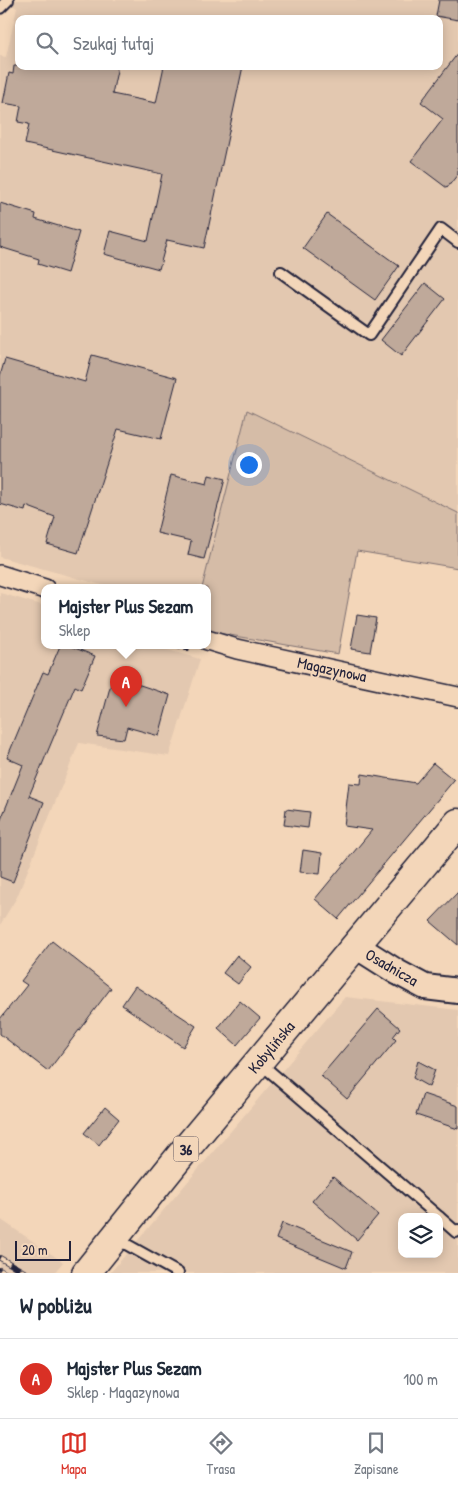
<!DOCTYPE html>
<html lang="pl">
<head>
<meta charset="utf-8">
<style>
	body { margin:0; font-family:"Patrick Hand",sans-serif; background:#f6f6f7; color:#1f2937 }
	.controls { position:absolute; right:15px; bottom:15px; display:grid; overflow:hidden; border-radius:10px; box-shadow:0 2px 12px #0003 }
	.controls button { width:45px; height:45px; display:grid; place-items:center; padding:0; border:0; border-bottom:1px solid #e0e1e3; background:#fff; color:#1f2937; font:25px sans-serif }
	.scale { position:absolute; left:15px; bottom:12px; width:56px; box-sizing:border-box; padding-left:5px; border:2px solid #22223b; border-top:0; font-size:14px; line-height:18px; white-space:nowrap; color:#22223b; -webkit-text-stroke:4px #f3d6b9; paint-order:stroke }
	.you { position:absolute; left:248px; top:464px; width:18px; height:18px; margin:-12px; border:4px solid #fff; border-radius:50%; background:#1a73e8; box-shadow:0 0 0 8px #1a73e833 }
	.badge { display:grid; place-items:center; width:32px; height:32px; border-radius:50%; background:#d93025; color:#fff; font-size:16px; font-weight:700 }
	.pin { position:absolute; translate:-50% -41px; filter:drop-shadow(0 1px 2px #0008) }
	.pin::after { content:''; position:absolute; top:26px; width:18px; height:15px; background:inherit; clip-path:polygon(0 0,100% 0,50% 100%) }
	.popup { position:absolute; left:41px; top:584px; width:170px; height:65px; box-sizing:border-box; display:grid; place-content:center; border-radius:10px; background:#fff; filter:drop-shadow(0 1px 4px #0005); font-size:16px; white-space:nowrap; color:#747a83 }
	.popup b { font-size:19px; color:#1f2937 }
	.popup::after { content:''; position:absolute; left:50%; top:100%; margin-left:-10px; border:10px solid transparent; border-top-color:#fff }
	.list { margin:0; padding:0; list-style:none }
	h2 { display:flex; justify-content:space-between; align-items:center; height:65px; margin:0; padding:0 20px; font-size:21px }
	h2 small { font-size:16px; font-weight:400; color:#747a83 }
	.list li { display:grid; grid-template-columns:32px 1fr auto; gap:15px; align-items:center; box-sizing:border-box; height:80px; padding:0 20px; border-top:1px solid #e0e1e3 }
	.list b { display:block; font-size:19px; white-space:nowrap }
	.list p { margin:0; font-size:16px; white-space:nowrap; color:#747a83 }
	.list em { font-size:16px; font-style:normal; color:#747a83 }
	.icon { flex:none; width:28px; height:28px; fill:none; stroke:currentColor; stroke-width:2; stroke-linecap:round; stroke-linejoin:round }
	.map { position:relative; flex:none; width:458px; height:1273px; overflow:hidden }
	.search { position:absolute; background:#fff; box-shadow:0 2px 12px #0003; left:15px; right:15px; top:15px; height:55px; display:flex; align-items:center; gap:12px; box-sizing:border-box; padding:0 18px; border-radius:10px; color:#747a83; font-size:19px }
	.sheet { height:145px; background:#fff }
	nav { display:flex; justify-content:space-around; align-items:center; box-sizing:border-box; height:70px; border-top:1px solid #e0e1e3; background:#fff; font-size:14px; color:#747a83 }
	nav a { display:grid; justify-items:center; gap:2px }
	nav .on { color:#d93025 }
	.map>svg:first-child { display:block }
</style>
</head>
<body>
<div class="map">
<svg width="458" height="1273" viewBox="0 0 458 1273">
	<rect width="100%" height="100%" fill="#f3d6b9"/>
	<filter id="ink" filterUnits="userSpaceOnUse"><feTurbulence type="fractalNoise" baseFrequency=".02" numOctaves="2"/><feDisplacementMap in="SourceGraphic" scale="10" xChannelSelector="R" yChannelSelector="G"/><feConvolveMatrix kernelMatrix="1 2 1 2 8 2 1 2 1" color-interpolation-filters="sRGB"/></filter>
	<g filter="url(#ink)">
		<!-- built -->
		<g fill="#e3c8b0" fill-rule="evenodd">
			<path d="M5 0H458V513L247 410 202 588H113L0 557V56L6 57 17 8ZM19 19H439V66H19Z"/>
			<path d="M0 593 45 606V646H153L200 659 169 756 79 743 17 897 0 925Z"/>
			<path d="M345 997 458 1010V1273H110ZM402 1217H439V1254H402Z"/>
			<path d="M0 1219 63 1262 54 1273H0Z"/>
		</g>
		<!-- green -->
		<path fill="#d5bca7" stroke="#7c6f71" d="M247 410 458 513V568L357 551 338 654 207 631V588H202Z"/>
		<!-- building -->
		<g fill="#bfa99a" stroke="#22223b">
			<path d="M439 0H458V20L436 16Z"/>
			<path d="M458 53V174L447 188 411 161 443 119 421 102Z"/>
			<path d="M14 66H118L112 94 156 103 164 66H243L204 248 167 240 159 269 104 254 110 231 148 241 162 174 25 144 29 124 18 122 21 106 3 103 9 73 13 74Z"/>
			<path d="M0 203 36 214 35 219 79 232 67 273 38 264 39 259 0 247Z"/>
			<path d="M327 214 399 266 375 300 303 248Z"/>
			<path d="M425 283 445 299 401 356 381 340Z"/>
			<path d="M92 355 177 378 161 439 118 429 78 553 47 544 55 517 26 506 25 511 0 504V376L5 359 85 382Z"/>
			<path d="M171 475 207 484 209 475 225 479 204 559 188 555 191 541 157 533Z"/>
			<path d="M357 615 376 618 370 652 351 649Z"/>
			<path d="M60 646H70L95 656 81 689 75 686 29 796 44 802 13 882 0 877V822L23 765 7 758 43 672 48 674Z"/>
			<path d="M113 676 170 695 159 736 127 727 124 739 97 736Z"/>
			<path d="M433 763 454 780 338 919 315 899 372 830 344 826 349 783 361 784 362 774 416 783Z"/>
			<path d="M286 809 310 812 308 828 284 825Z"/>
			<path d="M303 850 322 853 320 874 300 872Z"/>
			<path d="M458 892V945L430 921Z"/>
			<path d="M52 941 111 988 48 1071 0 1034V1019L27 985 21 981Z"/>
			<path d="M237 955 251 967 238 984 223 973Z"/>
			<path d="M135 986 196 1026 183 1047 122 1005Z"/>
			<path d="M240 1001 260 1018 237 1045 218 1028Z"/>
			<path d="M378 1009 400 1028 393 1037 396 1040 347 1099 321 1076Z"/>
			<path d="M418 1061 435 1070 429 1087 413 1078Z"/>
			<path d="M423 1094 458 1106V1129L416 1115Z"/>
			<path d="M105 1107 119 1119 99 1145 84 1133Z"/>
			<path d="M333 1177 378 1215 357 1240 312 1201Z"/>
			<path d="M282 1223 352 1252 346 1268 276 1239Z"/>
		</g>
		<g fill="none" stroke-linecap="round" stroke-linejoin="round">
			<!-- service casing -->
			<g stroke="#22223b" stroke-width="14">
				<g id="service">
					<path d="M0 8 8 0"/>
					<path d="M281 272 369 335 441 229 458 242"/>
					<path d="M260 1063 439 1217"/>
					<path d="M439 1217 456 1232 458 1230"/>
					<path d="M115 1238 178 1273"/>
				</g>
			</g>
			<!-- minor casing -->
			<g stroke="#22223b" stroke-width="22">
				<g id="minor">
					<path d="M0 575 45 589"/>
					<path d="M207 640 237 649 458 697"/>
				</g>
			</g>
			<!-- tertiary casing -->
			<g stroke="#22223b" stroke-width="28">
				<path id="tertiary" d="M356 946 397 972 425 987 458 991"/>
			</g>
			<!-- primary casing -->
			<g stroke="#22223b" stroke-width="31">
				<path id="primary" d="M86 1273 189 1145 458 823"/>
			</g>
			<!-- path -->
			<path stroke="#22223b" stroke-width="3" stroke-dasharray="5 4" stroke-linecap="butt" d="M176 646 192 651"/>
			<!-- service -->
			<use href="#service" stroke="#f3d6b9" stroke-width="10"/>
			<!-- minor -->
			<use href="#minor" stroke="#f3d6b9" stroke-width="19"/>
			<!-- tertiary -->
			<use href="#tertiary" stroke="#f3d6b9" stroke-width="24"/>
			<!-- primary -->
			<use href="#primary" stroke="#f3d6b9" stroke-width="28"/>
			<!-- rail casing -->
			<g stroke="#22223b" stroke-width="5.5">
				<g id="rail">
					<path d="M0 1258 26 1273"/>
					<path d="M0 1270 5 1273"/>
				</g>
			</g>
			<!-- rail -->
			<use href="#rail" stroke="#f3d6b9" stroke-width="4" stroke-dasharray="11" stroke-linecap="butt"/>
		</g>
	</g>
	<g text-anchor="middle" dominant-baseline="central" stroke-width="4" stroke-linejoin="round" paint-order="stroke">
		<!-- shield labels -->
		<rect fill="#f3d6b9" stroke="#615861" stroke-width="1" x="173.5" y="1136.5" width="25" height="25" rx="4"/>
		<g font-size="15" font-weight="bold" fill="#22223b">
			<text x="186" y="1149">36</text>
		</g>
		<!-- street labels -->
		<g font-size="16" fill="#22223b" stroke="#f3d6b9">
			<text transform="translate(332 669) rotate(12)">Magazynowa</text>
			<text transform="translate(392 967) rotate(30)">Osadnicza</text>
			<text transform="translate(271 1047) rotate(-50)">Kobylińska</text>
		</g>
	</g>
</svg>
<div class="controls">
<button><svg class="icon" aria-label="layers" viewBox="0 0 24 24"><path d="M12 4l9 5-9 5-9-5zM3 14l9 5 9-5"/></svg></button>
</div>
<div class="scale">20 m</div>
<div class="you"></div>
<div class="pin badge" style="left:126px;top:707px">A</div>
<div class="popup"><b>Majster Plus Sezam</b>Sklep</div>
<div class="search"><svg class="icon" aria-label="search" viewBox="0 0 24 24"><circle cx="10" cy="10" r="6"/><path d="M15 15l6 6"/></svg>Szukaj tutaj</div>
</div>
<section class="sheet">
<h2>W pobliżu<small></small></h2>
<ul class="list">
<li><span class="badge">A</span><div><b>Majster Plus Sezam</b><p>Sklep · Magazynowa</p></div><em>100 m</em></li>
</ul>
</section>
<nav>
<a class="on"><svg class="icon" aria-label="map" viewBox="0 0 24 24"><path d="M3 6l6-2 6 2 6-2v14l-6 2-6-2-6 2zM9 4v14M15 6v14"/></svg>Mapa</a>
<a><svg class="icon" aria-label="directions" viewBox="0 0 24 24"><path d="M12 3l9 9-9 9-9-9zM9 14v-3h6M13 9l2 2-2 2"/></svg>Trasa</a>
<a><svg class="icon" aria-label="saved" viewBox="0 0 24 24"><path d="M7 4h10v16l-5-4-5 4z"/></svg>Zapisane</a>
</nav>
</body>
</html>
